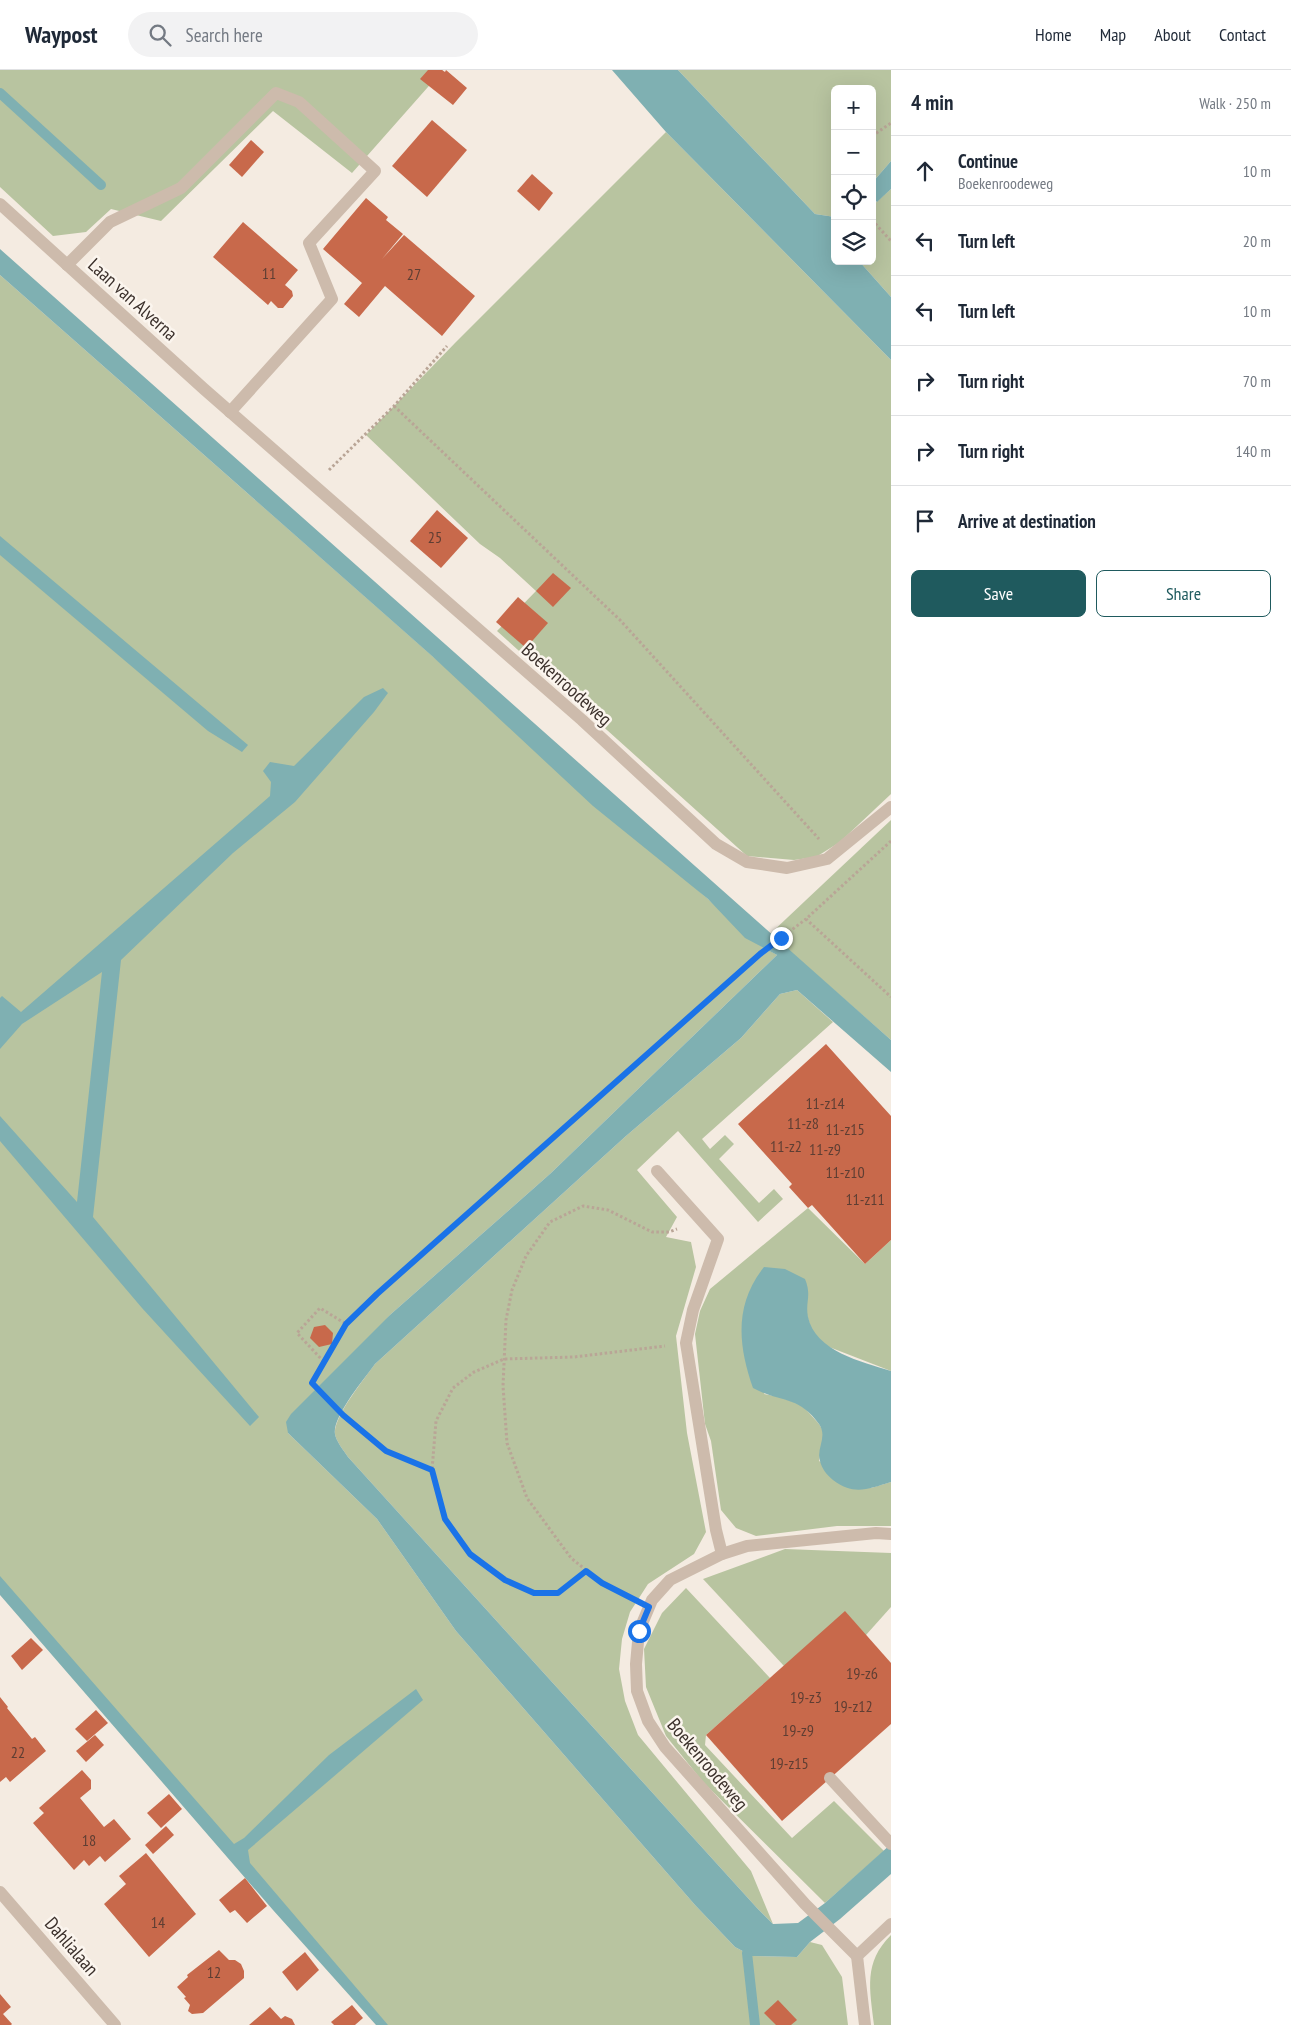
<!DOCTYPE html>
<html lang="en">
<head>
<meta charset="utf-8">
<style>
	body { margin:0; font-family:"PT Sans Narrow",sans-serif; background:#f2f2f3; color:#1f2937 }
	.controls { position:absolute; right:15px; top:15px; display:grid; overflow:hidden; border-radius:8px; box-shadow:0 5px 20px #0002 }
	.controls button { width:45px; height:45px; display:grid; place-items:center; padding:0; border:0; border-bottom:1px solid #e0e1e3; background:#fff; color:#1f2937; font:25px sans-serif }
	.stop { position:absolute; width:15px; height:15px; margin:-11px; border:4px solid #1a73e8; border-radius:50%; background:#fff }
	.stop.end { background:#1a73e8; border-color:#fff; box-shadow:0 1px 5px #0008 }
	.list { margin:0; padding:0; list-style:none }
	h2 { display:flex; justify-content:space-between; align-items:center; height:65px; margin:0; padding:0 20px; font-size:21px }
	h2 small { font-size:16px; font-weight:400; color:#747a83 }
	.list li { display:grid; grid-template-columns:32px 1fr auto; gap:15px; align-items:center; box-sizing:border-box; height:70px; padding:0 20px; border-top:1px solid #e0e1e3 }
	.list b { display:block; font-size:19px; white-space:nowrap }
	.list p { margin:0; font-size:16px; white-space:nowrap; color:#747a83 }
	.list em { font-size:16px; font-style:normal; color:#747a83 }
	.actions { display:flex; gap:10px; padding:15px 20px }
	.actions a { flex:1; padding:11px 0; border:1px solid #1f5a5e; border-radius:8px; text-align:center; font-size:18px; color:#1f5a5e }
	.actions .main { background:#1f5a5e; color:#fff }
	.icon { flex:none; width:28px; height:28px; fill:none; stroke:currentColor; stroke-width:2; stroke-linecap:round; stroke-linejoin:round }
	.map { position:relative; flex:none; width:891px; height:1955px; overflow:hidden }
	header { display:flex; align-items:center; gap:30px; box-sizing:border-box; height:70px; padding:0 25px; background:#fff; border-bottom:1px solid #e0e1e3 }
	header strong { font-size:24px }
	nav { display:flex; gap:28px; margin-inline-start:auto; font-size:18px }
	.search { width:350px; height:45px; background:#f2f2f3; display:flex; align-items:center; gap:12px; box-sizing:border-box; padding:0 18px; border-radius:28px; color:#747a83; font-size:19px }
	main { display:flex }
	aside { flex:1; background:#fff }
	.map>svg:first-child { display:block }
</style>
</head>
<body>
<header>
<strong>Waypost</strong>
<div class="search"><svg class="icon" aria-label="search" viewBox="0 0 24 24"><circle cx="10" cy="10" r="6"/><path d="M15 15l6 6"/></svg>Search here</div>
<nav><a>Home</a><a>Map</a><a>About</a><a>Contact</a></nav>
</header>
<main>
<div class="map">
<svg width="891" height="1955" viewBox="0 0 891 1955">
	<rect width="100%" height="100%" fill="#f4ebe1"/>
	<!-- green -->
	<g fill="#b8c4a0">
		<path d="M0 0H443L352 103 273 41 161 151 111 139 86 162 53 166 0 117Z"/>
		<path d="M678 0H891V91L872 113V19H835V147L815 144Z"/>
		<path d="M666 62 891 290V724L840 772 816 787 794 790 747 786 497 561 536 521 500 488 480 474 366 365 455 273Z"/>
		<path d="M891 119V227L859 191H872V136Z"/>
		<path d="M0 205 708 829 756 873 777 885 551 1103 391 1244 288 1363 377 1449 456 1561 695 1835 735 1877 752 1886 797 1887 810 1872 822 1875 842 1907 848 1955H385L0 1510Z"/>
		<path d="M891 750V970L770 864Z"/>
		<path d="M797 920 833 952 702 1069 710 1079 725 1065 734 1074 719 1089 759 1133 774 1119 783 1129 758 1152 678 1061 637 1100 677 1147 666 1167 691 1172 696 1197 676 1266 687 1363 706 1462 694 1484 648 1514 630 1542 622 1569 619 1599 625 1631 638 1665 751 1801 773 1854 757 1838 348 1387C344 1381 336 1371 335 1364 333 1347 365 1308 375 1294L626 1066 741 968 780 924Z"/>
		<path d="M808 1138 865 1194 891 1170V1301L824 1275 811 1259 807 1245 764 1324 780 1327 802 1335 819 1354 824 1362 819 1391 871 1418 891 1412V1456H837L756 1466 736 1458 721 1440 711 1371 705 1354 695 1264 700 1241 710 1219Z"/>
		<path d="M785 1479 891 1483V1537L866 1565 784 1596 703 1509Z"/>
		<path d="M686 1518 770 1608 706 1665 705 1675 792 1768 834 1731 884 1781 825 1833 703 1712 666 1666 646 1617 644 1579 662 1543Z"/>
		<path d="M891 1865V1955H874C870 1919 863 1893 891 1865Z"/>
	</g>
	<!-- water -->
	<g fill="#7fb0b2">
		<path d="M612 0H678L815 144 835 147V191H859L891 227V290L666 62Z"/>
		<path d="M891 91V119L877 132 872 128V113Z"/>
		<path d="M0 179 891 970V1002L797 920 780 924 741 968 626 1066 375 1294C365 1308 332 1347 335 1364 336 1371 344 1381 348 1387L757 1838 773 1854 798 1853 825 1833 891 1774V1804L840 1849 810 1872 797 1887 752 1886 735 1877 695 1835 456 1561 377 1449 288 1363 286 1352 291 1344 391 1244 551 1103 777 885 745 868 708 829 593 736 432 586 0 205Z"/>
		<path d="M0 466 248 675 242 682 208 661 0 485Z"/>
		<path d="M383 618 388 623 374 642 295 732 233 783 121 890 93 1147 259 1347 250 1356 142 1238 0 1071V1046L77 1132 102 902 22 954 0 979V928L2 926 21 942 270 726 271 712 263 701 270 692 294 696 364 627Z"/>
		<path d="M764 1197 785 1199 805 1209C812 1226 805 1232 808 1247 815 1281 862 1292 891 1301V1412C868 1419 854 1426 833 1410 827 1405 822 1399 820 1391 816 1378 828 1367 819 1354 798 1325 780 1333 753 1318 738 1275 734 1235 764 1197Z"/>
		<path d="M0 1506 234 1774 244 1768 329 1685 416 1619 423 1630 248 1780 250 1793 388 1955H376L273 1840 0 1525Z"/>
	</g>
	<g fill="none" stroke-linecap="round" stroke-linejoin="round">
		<!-- stream -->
		<g stroke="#7fb0b2" stroke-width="10">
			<path d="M0 23 101 115"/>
			<path d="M747 1883 755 1955"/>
		</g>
	</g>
	<!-- building -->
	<g fill="#c8694b">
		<path d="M428 0H442L445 2 446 0 467 18 453 35 420 9Z"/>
		<path d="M432 50 467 80 427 127 392 96Z"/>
		<path d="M251 70 264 82 242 107 229 95Z"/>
		<path d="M532 104 553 123 539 141 517 121Z"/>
		<path d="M366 128 388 147 386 150 403 164 382 189 404 165 475 226 442 266 385 216 359 247 344 234 362 213 323 179Z"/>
		<path d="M243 152 298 200 285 215 292 221 293 226 283 238H278L271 231 268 235 213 187Z"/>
		<path d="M437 440 468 468 441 498 410 471Z"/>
		<path d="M553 503 571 518 553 537 536 521Z"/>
		<path d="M518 527 548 553 526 578 496 552Z"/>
		<path d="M826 974 891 1046V1170L865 1194 812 1135 808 1138 789 1117 792 1114 738 1054Z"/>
		<path d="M325 1255 333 1263 332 1274 319 1277 310 1268 314 1257Z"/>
		<path d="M845 1541 891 1593V1654L782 1751 706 1665Z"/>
		<path d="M31 1568 43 1580 22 1600 11 1586Z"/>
		<path d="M0 1627 8 1637 7 1638 32 1669 35 1667 46 1681 10 1712 6 1707 0 1712Z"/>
		<path d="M96 1640 108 1653 87 1671 75 1659Z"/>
		<path d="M95 1665 104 1675 86 1692 76 1681Z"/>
		<path d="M82 1700 91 1710V1719L80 1728 104 1757 114 1749 131 1769 105 1792 100 1786 89 1796 84 1790 74 1800 33 1753 44 1743 39 1738Z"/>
		<path d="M169 1724 182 1739 161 1758 147 1743Z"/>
		<path d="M166 1756 174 1765 153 1784 145 1775Z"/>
		<path d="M146 1783 196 1844 149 1887 104 1834 126 1814 119 1806Z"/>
		<path d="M245 1808 267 1836 247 1853 235 1840 230 1843 219 1830Z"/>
		<path d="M219 1880 229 1890H235L241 1894 244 1901V1908L203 1943 192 1944 188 1941 190 1935 184 1928 186 1927 177 1917 188 1907 187 1905Z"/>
		<path d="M305 1882 319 1900 297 1921 282 1902Z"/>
		<path d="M0 1924 11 1937 3 1944 12 1954 11 1955H0Z"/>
		<path d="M778 1930 797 1950 791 1955H776L764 1943Z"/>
		<path d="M352 1935 363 1948 355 1955H334L331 1952Z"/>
		<path d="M270 1937 281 1949 285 1946 292 1949 295 1955H249Z"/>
	</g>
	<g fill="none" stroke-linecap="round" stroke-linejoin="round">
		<!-- path -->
		<g stroke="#b9a596" stroke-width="3" stroke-dasharray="2.5 2.5" stroke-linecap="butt">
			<path d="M872 66 891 53"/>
			<path d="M872 150 891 171"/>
			<path d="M394 336 620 550 819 769"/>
			<path d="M329 400 394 336 447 276"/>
			<path d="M891 771 806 849 891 927"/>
			<path d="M324 1292 346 1254"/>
			<path d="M432 1400 386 1381 343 1345 312 1313 324 1292 297 1263 320 1238 346 1254 377 1224 760 884 806 849"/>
			<path d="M586 1501 558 1523H534L505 1510 470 1484 445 1449 432 1400 436 1351 453 1318 474 1302 504 1289 574 1287 665 1276"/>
			<path d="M628 1527 602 1513 571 1488 527 1428 507 1373 503 1316 506 1250 512 1220 526 1186 550 1152 583 1136 608 1140 652 1162H669L677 1159"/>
		</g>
		<!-- minor -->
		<g stroke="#cdbbac" stroke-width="12">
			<path d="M0 134 204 319 582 650 716 774 747 792 787 798 827 789 891 737"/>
			<path d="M67 195 110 152 181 118 276 23 299 32 375 101 309 173 332 229 230 342"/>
			<path d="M657 1101 718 1169 693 1240 686 1273 716 1460 722 1484"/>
			<path d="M830 1708 891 1774"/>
			<path d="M0 1822 115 1955"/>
			<path d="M857 1886 805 1834 665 1677 648 1651 637 1621 636 1594 639 1561 652 1530 670 1510 722 1484 747 1476 876 1463 891 1464"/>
			<path d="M865 1955 857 1886 891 1854"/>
		</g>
	</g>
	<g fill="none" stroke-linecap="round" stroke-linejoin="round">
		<!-- route -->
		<path stroke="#1a73e8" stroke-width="6" d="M639 1561 649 1537 602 1513 586 1501 558 1523H534L505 1510 470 1484 445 1449 432 1400 386 1381 343 1345 312 1313 346 1254 377 1224 760 884 781 868"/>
	</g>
	<g text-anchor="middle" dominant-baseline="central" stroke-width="5" stroke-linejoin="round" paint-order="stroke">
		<!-- number labels -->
		<g font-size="16" fill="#5e3e33">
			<text x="269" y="203">11</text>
			<text x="414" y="204">27</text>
			<text x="435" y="467">25</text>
			<text x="825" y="1033">11-z14</text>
			<text x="803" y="1053">11-z8</text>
			<text x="845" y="1059">11-z15</text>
			<text x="786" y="1076">11-z2</text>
			<text x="825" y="1079">11-z9</text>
			<text x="845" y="1102">11-z10</text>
			<text x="865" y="1129">11-z11</text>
			<text x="862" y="1603">19-z6</text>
			<text x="806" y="1627">19-z3</text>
			<text x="853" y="1636">19-z12</text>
			<text x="798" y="1660">19-z9</text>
			<text x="18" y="1682">22</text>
			<text x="789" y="1693">19-z15</text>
			<text x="89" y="1770">18</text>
			<text x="158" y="1852">14</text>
			<text x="214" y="1902">12</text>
		</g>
		<!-- street labels -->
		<g font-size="19" fill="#3b302b" stroke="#fbf5ee">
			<text transform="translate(133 229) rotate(42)">Laan van Alverna</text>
			<text transform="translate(567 614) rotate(42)">Boekenroodeweg</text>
			<text transform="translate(708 1694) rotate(50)">Boekenroodeweg</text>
			<text transform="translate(72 1876) rotate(49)">Dahlialaan</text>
		</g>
	</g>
</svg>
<div class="controls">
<button>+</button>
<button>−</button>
<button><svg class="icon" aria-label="locate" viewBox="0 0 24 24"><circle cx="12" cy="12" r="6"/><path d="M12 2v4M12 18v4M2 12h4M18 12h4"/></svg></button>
<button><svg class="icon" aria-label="layers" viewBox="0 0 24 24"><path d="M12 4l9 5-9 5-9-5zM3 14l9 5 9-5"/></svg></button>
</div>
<div class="stop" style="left:639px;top:1561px"></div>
<div class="stop end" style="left:781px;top:868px"></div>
</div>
<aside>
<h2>4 min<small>Walk · 250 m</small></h2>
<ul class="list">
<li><svg class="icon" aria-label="ahead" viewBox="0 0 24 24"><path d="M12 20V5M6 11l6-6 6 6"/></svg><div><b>Continue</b><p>Boekenroodeweg</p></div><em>10 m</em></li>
<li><svg class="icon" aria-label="left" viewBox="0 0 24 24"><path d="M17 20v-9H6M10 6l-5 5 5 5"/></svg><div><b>Turn left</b></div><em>20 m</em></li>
<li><svg class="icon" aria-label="left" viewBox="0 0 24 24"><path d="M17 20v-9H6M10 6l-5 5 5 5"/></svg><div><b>Turn left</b></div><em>10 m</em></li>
<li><svg class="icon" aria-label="right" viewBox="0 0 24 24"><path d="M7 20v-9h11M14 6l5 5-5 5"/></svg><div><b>Turn right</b></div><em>70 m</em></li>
<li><svg class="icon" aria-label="right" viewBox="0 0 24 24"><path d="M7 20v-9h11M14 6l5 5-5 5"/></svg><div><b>Turn right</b></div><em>140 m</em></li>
<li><svg class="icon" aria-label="arrive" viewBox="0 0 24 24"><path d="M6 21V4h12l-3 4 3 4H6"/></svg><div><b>Arrive at destination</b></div></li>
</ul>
<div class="actions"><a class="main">Save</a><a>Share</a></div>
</aside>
</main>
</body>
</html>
